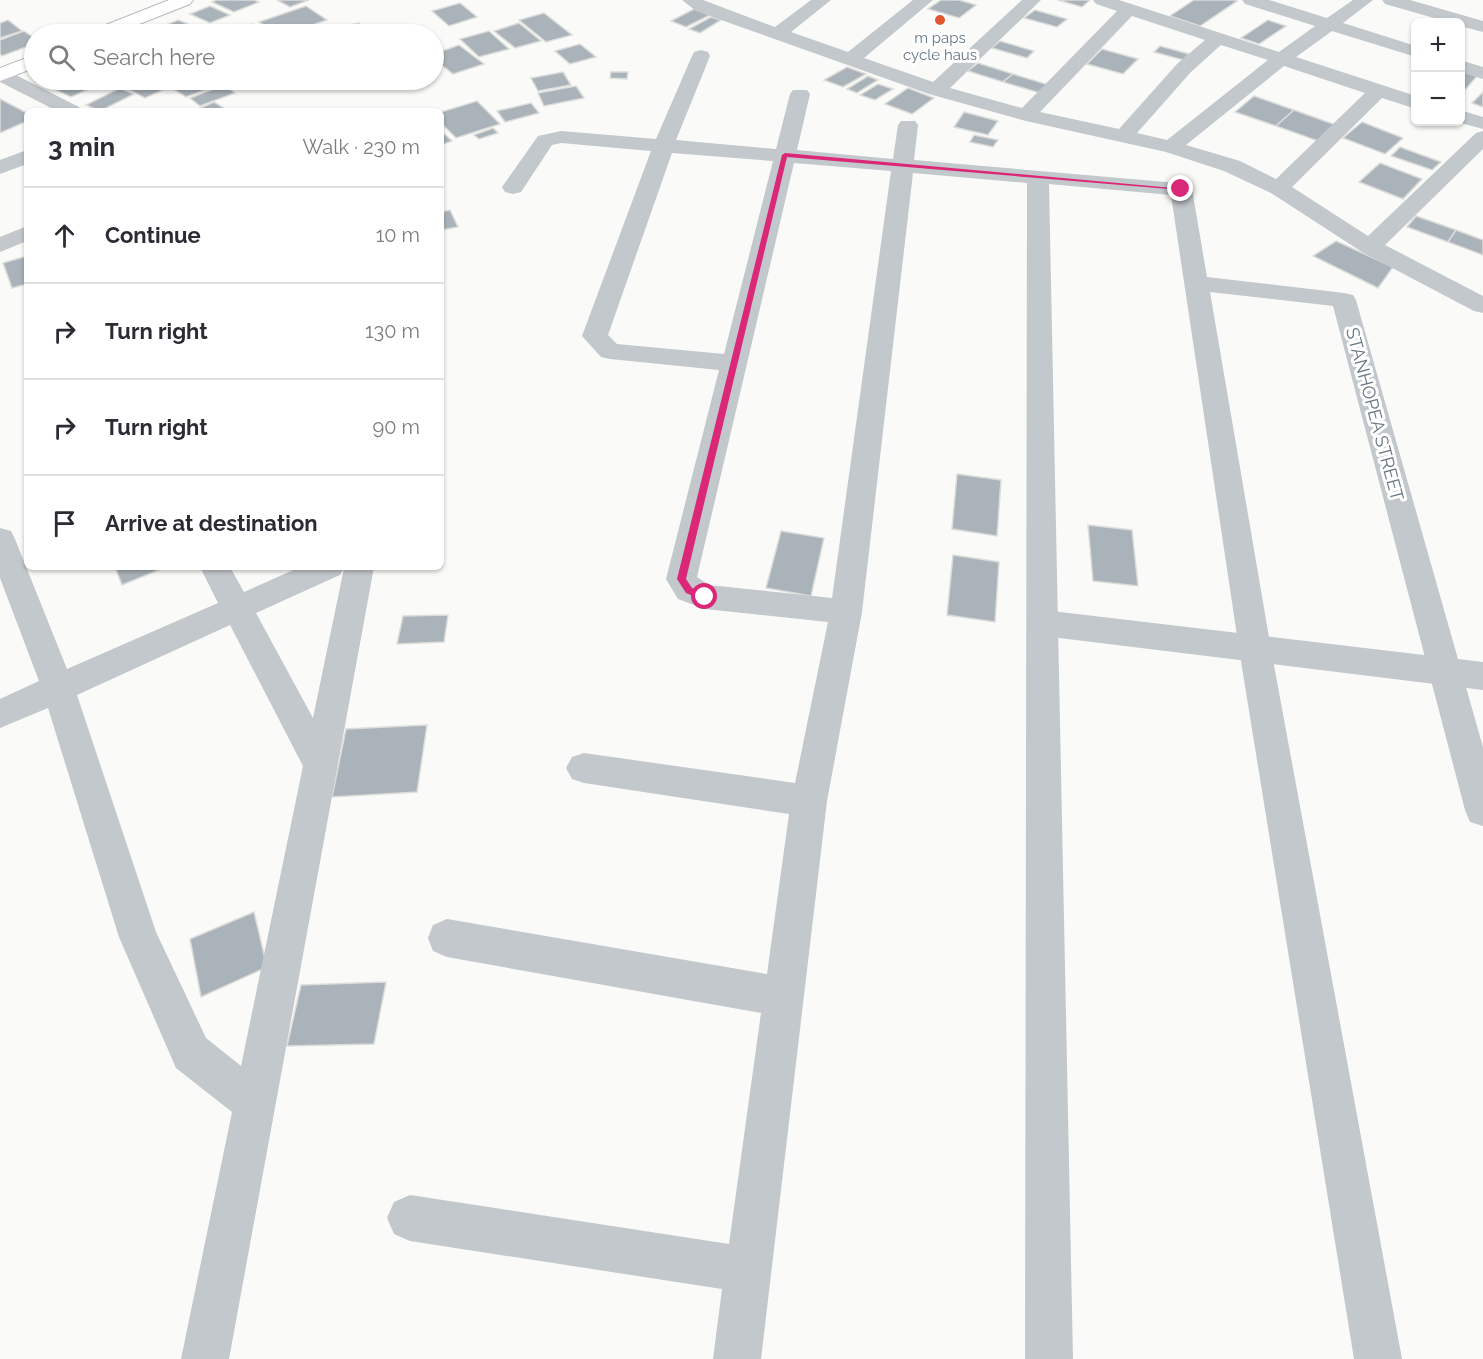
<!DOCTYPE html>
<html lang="en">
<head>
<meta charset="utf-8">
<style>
	body { margin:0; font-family:Raleway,sans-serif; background:#f2f2f3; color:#2b2b33 }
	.controls { position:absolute; right:18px; top:18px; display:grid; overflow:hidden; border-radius:9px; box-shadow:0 2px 4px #0004 }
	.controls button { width:54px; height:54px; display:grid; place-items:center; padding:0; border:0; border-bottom:2px solid #e1e1e2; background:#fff; color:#2b2b33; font:30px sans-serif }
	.stop { position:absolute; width:18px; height:18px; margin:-14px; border:4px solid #db2777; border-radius:50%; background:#fff }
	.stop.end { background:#db2777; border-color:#fff; box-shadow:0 2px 6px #0008 }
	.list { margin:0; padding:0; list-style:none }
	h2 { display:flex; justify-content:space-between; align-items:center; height:78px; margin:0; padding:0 24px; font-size:26px }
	h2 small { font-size:20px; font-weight:400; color:#7c7c81 }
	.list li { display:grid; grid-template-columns:39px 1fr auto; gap:18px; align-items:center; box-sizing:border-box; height:96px; padding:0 24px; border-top:2px solid #e1e1e2 }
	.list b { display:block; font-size:22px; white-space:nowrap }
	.list em { font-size:20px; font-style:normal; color:#7c7c81 }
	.icon { flex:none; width:33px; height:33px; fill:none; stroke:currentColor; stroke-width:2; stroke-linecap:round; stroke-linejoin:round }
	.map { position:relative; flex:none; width:1483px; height:1359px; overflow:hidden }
	.search { position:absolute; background:#fff; box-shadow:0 2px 4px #0004; left:24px; top:24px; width:420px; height:66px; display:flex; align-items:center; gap:15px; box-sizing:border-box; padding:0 21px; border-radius:33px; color:#7c7c81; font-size:22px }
	.panel { position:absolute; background:#fff; box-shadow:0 2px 4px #0004; left:24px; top:108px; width:420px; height:462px; border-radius:9px }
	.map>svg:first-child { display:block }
</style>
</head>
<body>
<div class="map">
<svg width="1483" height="1359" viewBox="0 0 1483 1359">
	<rect width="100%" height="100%" fill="#fafaf8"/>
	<!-- building -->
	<g fill="#aab3b9" stroke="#dcdcda" stroke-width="1.5">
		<path d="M216 0H254L259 2 234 12 212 2Z"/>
		<path d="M277 0H309L290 7Z"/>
		<path d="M941 0H959L976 5 959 18 928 9Z"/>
		<path d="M1058 0H1090L1082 7Z"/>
		<path d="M1194 0H1235L1237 1 1200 26 1170 16Z"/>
		<path d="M460 3 477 17 449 26 432 11Z"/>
		<path d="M210 6 230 15 210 23 190 14Z"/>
		<path d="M306 6 327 20 286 34H278L259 22Z"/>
		<path d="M694 9 710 15 686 27 671 21Z"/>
		<path d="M1035 10 1067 19 1057 27 1024 18Z"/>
		<path d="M544 13 572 35 546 42 519 20Z"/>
		<path d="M711 17 721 20 700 33 689 29Z"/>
		<path d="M8 20 22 31 0 38V23Z"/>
		<path d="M178 20 203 30 193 34 148 33Z"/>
		<path d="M1268 20 1286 26 1259 44 1241 38Z"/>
		<path d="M359 23 367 34H334L331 29Z"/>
		<path d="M519 23 541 41 515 48 494 31Z"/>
		<path d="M251 24 268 34H223Z"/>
		<path d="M24 31 34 38V44L2 56 0 54V40Z"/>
		<path d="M489 31 509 49 479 57 460 39Z"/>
		<path d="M1000 41 1034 51 1027 58 992 48Z"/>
		<path d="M580 44 596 57 570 64 555 51Z"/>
		<path d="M459 45 484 64 453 74 434 59V54Z"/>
		<path d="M1160 46 1189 54 1183 60 1154 52Z"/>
		<path d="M1102 49 1138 59 1123 74 1087 64Z"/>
		<path d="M978 63 1013 74 1003 82 968 71Z"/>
		<path d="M847 67 866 74 843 87 824 80Z"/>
		<path d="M1460 71 1477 76 1465 90 1460 89Z"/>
		<path d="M563 72 571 85 538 91 531 78Z"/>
		<path d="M611 72H628L627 79 610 78Z"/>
		<path d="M1013 74 1049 85 1040 93 1003 82Z"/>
		<path d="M868 76 878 80 857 93 847 89Z"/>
		<path d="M35 80H109L71 97Z"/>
		<path d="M132 80H164L174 85 145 98 120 85Z"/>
		<path d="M198 80H219L224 83 186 97 173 89Z"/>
		<path d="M244 80H272L254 86Z"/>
		<path d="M878 84 893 89 875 100 860 95Z"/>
		<path d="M224 85 235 93 200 106 190 98Z"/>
		<path d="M576 86 584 98 544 106 538 93Z"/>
		<path d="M120 88 134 94 100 111 86 105Z"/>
		<path d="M908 88 934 98 912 114 885 104Z"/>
		<path d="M1483 92V107L1472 103Z"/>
		<path d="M1254 96 1294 110 1276 126 1235 112Z"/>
		<path d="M0 99 27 113V121L0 133Z"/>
		<path d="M477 101 500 124 456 138 441 123V112Z"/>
		<path d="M214 102 227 110H196Z"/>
		<path d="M531 103 539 113 505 122 497 111Z"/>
		<path d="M1294 110 1336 125 1318 141 1276 126Z"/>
		<path d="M964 112 998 121 988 135 954 127Z"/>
		<path d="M1362 122 1403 138 1385 154 1343 138Z"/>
		<path d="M493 128 498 133 479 139 474 135Z"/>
		<path d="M441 131 452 141 441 145Z"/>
		<path d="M974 135 998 140 993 147 970 142Z"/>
		<path d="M1400 147 1441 162 1432 170 1391 156Z"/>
		<path d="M1380 163 1422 179 1403 199 1359 182Z"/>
		<path d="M450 210 458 227 441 230V212Z"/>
		<path d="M1416 216 1456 230 1448 242 1407 227Z"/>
		<path d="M1456 230 1483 240V255L1448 242Z"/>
		<path d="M1336 241 1393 267 1378 288 1313 256Z"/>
		<path d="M27 256V284L12 288 3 263Z"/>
		<path d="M957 474 1001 480 997 536 952 529Z"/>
		<path d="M1088 525 1132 530 1138 586 1093 581Z"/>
		<path d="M781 531 824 538 811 596 766 588Z"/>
		<path d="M953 555 999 562 995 622 947 615Z"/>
		<path d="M115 567H166L122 585Z"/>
		<path d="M448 615 444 642 397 644 403 616Z"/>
		<path d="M427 725 417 792 332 797 346 729Z"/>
		<path d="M254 912 267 967 201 997 190 939Z"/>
		<path d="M386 982 374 1044 287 1046 301 985Z"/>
	</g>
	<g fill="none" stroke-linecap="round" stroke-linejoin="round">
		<!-- primary casing -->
		<g stroke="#b5babe" stroke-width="2">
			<g id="primary">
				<path d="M169 0H193L190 4 114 34H90L93 30Z"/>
				<path d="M34 55V68L0 81V68Z"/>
			</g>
		</g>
		<!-- minor -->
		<g fill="#c3c8cc" fill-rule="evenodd">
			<path d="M682 0H703L775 27 811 0H831L791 32 848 52 913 0H933L864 58 933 82 1022 0H1041L950 88 1022 108 1117 11 1096 4 1093 0H1119L1279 52 1315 26 1245 4 1242 0H1269L1327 18 1353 0H1373L1343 23 1416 46V57L1332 31 1296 57 1416 96V109L1382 98 1292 187 1368 236 1476 133 1483 131V149L1385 245 1483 296V313L1474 311 1362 252 1271 193 1224 171 1166 152 1026 121 929 94 696 11ZM1132 16 1205 40 1177 64 1119 129 1040 112ZM1221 45 1268 60 1167 140 1137 133 1191 72ZM1284 66 1365 93 1276 179 1240 161 1186 145Z"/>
			<path d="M1382 0H1410L1483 21V32L1460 26V22H1448L1385 4Z"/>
			<path d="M701 50 708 52 710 56 676 140 776 149 790 94 793 90H807L810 94 797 150 893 159 898 125 901 121H915L918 125 914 160 1189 184 1192 189 1207 277 1344 293 1353 295 1356 300 1483 747V826L1470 822 1465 810 1333 306 1210 292 1271 649 1402 1359H1354L1239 649 1171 195 1049 184 1073 1359H1025L1027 183 913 173 862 612 827 801 761 1359H713L722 1289 410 1241 394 1234 387 1218 394 1202 410 1195 729 1244 761 1013 447 957 433 951 428 938 433 925 447 919 767 974 789 814 584 783 572 779 566 768 572 757 584 753 795 783 828 622 705 609 678 599 666 579 719 370 610 359 601 357 582 336 651 151 561 143 552 145 521 192 513 194 505 192 502 187 538 136 561 131 656 139 692 56 694 52ZM672 153 773 161 724 354 617 344 608 335ZM794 163 891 171 832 598 709 585 697 577Z"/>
			<path d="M1460 60 1483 67V79L1460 72Z"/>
			<path d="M0 70 8 71 79 107 82 111H57L0 82Z"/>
			<path d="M1460 110 1483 117V129L1457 122H1460Z"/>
			<path d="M27 150V164L0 174V160Z"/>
			<path d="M27 226V241L0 252V237Z"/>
			<path d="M0 528 11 531 15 539 67 669 218 603 200 567H230L244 592 300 567H374L229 1359H181L232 1112 176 1068 119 937 48 708 0 728V699L39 681 0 578ZM344 568 313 718 256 613 340 575ZM230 625 303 766 241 1066 206 1038 156 932 77 695Z"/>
		</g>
		<!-- tertiary -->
		<path fill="#c3c8cc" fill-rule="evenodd" d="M1043 610 1483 662V690L1043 636 1032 632 1027 623 1032 614Z"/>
		<!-- primary -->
		<use href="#primary" fill="#fff" fill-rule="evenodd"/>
	</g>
	<!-- route -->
	<path fill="#db2777" d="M785 153 1184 189 1181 190 787 157 686 579 692 588 708 595V600L705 601 686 593 677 579 782 155Z"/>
	<!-- markers -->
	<circle fill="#e4572e" stroke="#fff" stroke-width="2" cx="940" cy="20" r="6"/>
	<g text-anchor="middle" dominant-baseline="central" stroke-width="6" stroke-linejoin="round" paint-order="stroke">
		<!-- far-poi labels -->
		<g font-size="15" fill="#657683" stroke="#fff">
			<text x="940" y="38">m paps<tspan x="940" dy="17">cycle haus</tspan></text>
		</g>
		<!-- street labels -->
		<g font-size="18" fill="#657683" stroke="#fff">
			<text transform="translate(1375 414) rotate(75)">STANHOPEA STREET</text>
		</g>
	</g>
</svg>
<div class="controls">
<button>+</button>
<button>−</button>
</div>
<div class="stop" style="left:705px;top:597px"></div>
<div class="stop end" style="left:1181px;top:189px"></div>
<div class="search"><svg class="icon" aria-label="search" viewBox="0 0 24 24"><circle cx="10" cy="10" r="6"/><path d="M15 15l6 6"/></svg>Search here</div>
<section class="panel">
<h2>3 min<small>Walk · 230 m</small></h2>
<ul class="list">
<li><svg class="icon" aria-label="ahead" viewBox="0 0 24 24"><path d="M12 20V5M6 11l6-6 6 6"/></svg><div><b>Continue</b></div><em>10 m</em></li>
<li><svg class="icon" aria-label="right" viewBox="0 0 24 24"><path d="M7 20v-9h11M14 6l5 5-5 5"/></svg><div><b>Turn right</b></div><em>130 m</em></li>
<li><svg class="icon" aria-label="right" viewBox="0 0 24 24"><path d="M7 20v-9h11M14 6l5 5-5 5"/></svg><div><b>Turn right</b></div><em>90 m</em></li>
<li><svg class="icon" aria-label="arrive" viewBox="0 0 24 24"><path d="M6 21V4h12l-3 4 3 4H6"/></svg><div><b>Arrive at destination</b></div></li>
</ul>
</section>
</div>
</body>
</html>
